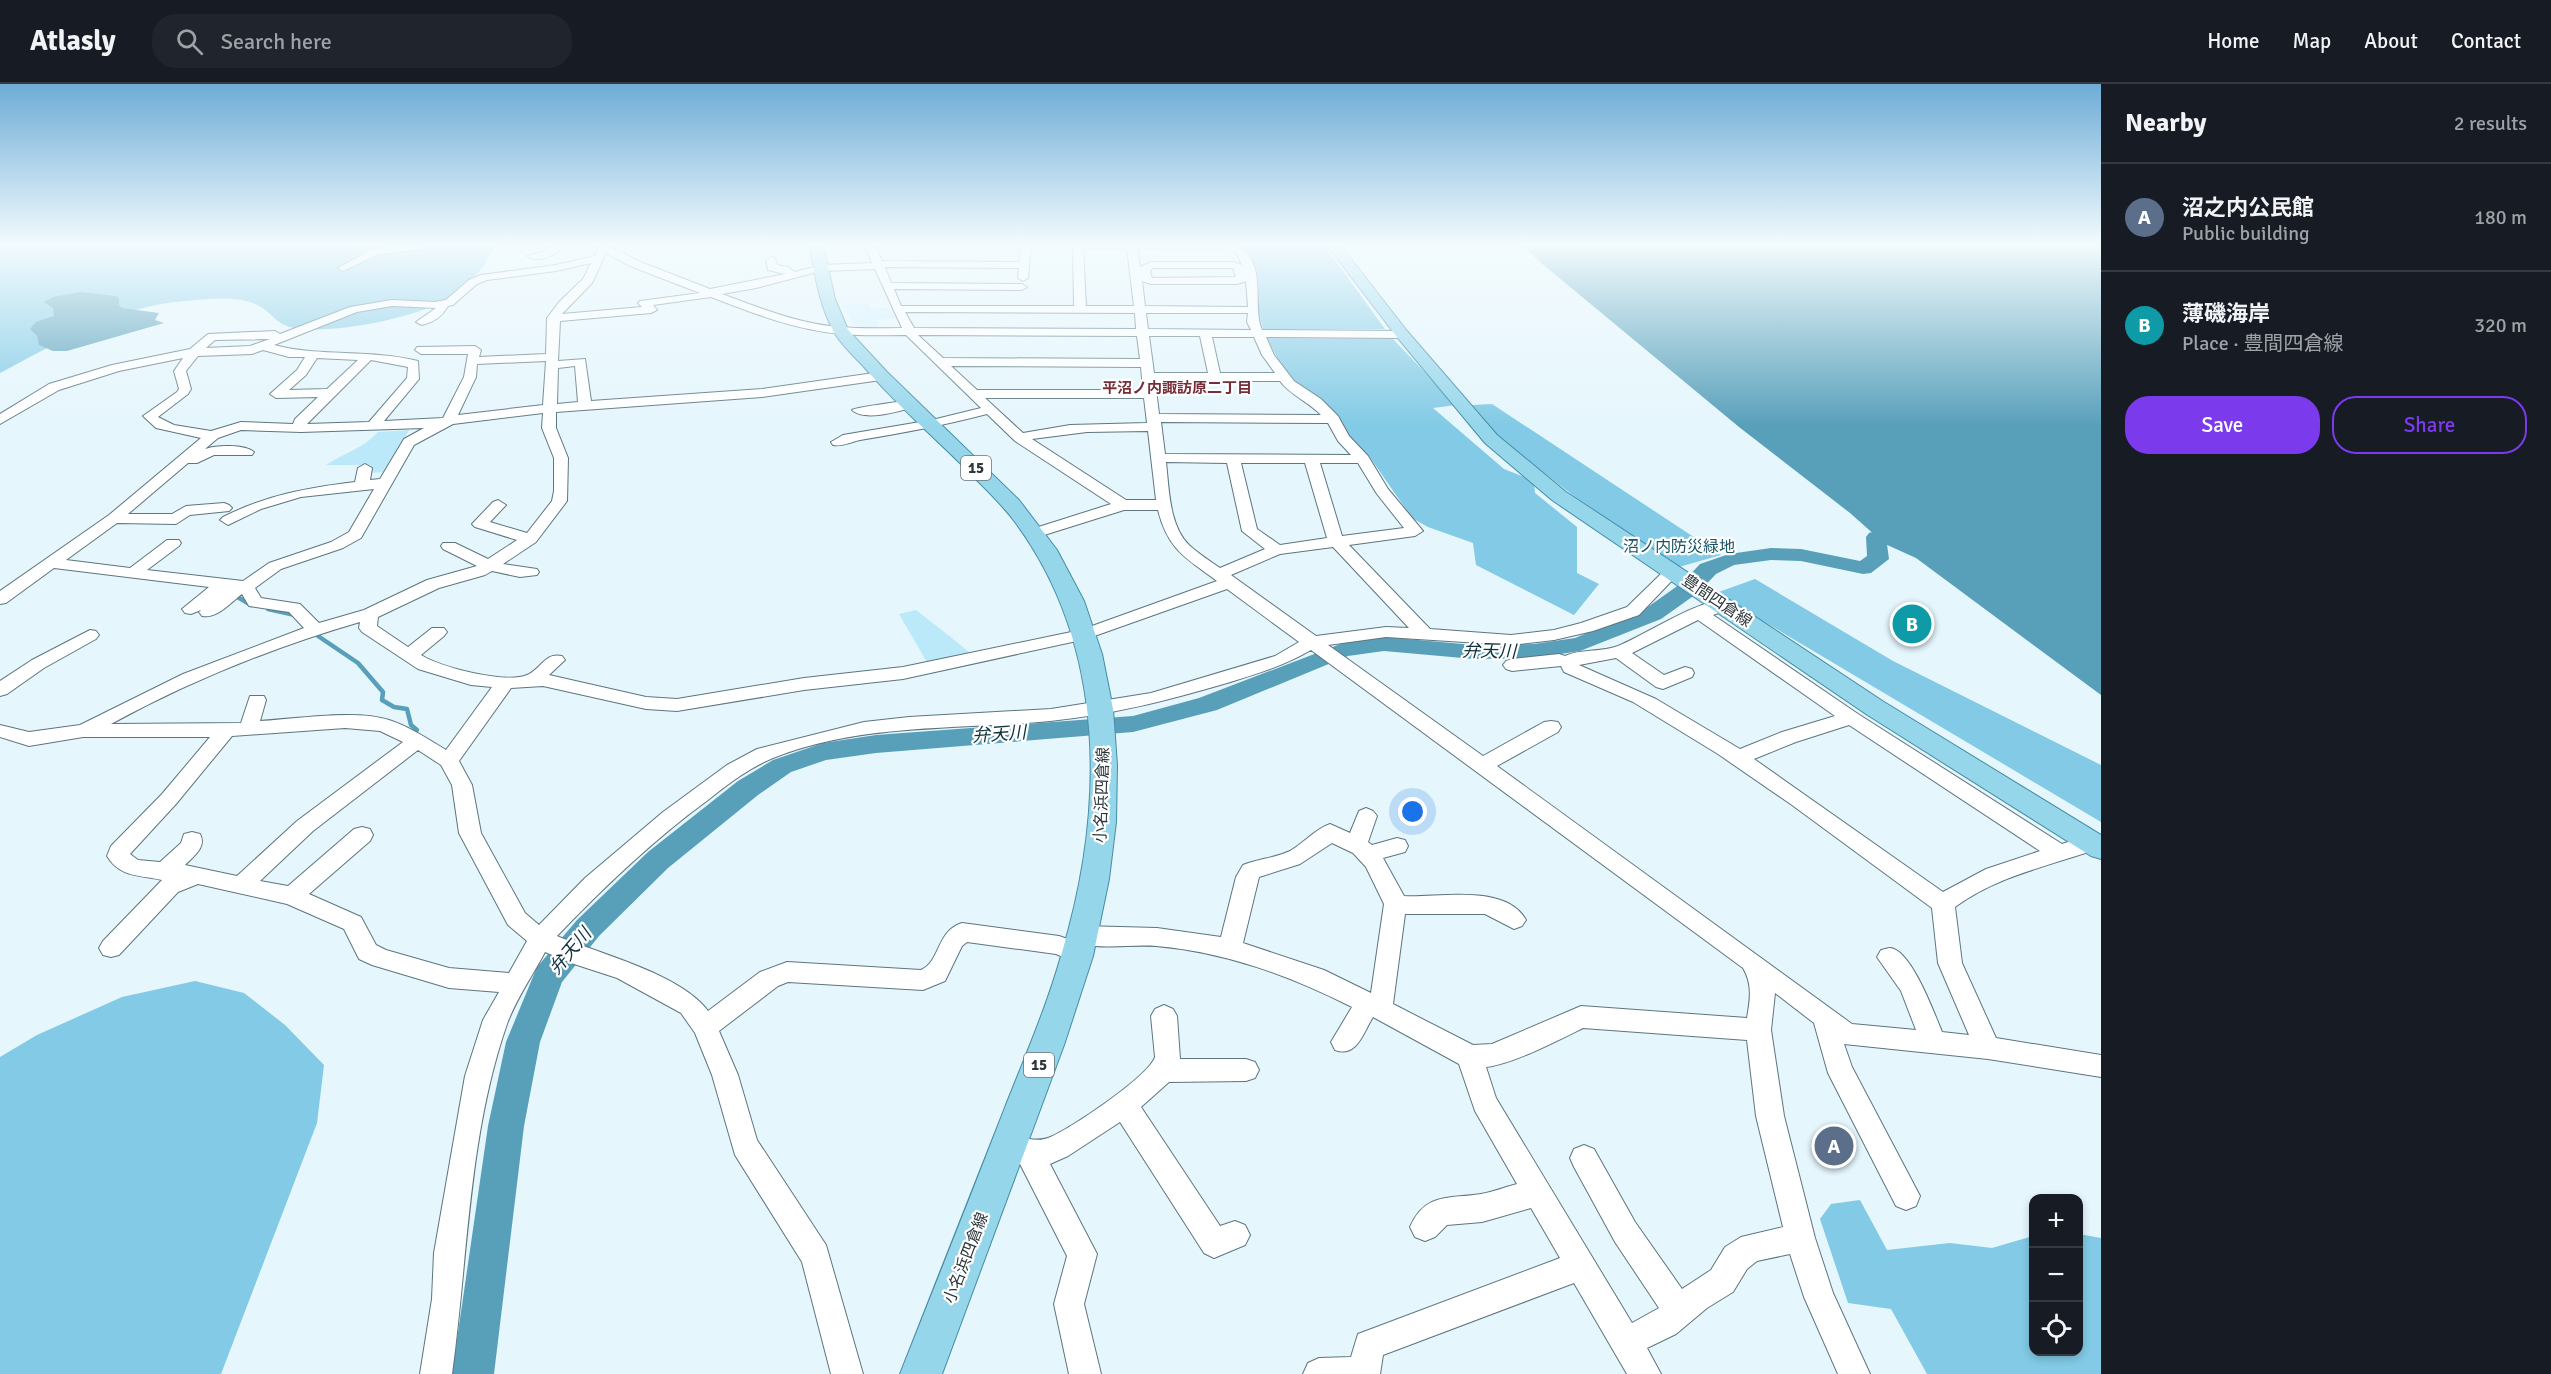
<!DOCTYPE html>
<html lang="en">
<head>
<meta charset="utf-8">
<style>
	body { margin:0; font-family:Signika,"Noto Sans JP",sans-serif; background:#20242c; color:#f1f3f6 }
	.controls { position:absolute; right:18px; bottom:18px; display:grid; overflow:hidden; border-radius:12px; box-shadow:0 3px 9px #0003 }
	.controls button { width:54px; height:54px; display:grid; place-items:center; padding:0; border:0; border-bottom:2px solid #363941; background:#171b24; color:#f1f3f6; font:30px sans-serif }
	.you { position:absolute; left:1413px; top:728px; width:21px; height:21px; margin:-15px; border:4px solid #fff; border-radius:50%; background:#1a73e8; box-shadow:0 0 0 9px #1a73e833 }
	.badge { display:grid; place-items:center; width:39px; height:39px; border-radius:50%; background:#7c3aed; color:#fff; font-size:20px; font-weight:700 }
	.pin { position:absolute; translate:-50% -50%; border:3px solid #fff; box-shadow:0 2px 6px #0006 }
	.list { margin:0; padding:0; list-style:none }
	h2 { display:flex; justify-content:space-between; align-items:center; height:78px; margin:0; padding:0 24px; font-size:26px }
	h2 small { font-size:20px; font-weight:400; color:#9ea1a6 }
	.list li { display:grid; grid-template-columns:39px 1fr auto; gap:18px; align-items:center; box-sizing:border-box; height:108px; padding:0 24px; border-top:2px solid #363941 }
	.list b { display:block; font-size:22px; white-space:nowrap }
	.list p { margin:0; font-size:20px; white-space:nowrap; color:#9ea1a6 }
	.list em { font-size:20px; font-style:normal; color:#9ea1a6 }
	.actions { display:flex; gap:12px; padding:18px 24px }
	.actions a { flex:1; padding:14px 0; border:2px solid #7c3aed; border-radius:24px; text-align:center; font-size:21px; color:#7c3aed }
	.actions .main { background:#7c3aed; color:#fff }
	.icon { flex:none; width:33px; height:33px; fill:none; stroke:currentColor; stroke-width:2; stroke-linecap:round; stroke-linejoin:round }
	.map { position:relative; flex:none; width:2101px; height:1290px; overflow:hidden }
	header { display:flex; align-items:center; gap:36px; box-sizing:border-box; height:84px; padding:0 30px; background:#171b24; border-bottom:2px solid #363941 }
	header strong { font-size:28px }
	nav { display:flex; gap:33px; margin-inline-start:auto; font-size:21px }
	.search { width:420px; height:54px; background:#20242c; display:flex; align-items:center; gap:15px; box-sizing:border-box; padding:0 21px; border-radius:24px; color:#9ea1a6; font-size:22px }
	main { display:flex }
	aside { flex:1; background:#171b24 }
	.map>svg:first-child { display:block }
</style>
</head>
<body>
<header>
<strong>Atlasly</strong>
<div class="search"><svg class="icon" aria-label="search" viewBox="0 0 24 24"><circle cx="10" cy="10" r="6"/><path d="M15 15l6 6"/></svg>Search here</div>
<nav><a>Home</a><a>Map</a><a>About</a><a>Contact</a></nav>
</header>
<main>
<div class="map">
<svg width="2101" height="1290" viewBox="0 0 2101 1290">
	<rect width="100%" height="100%" fill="#e5f6fc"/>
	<!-- built -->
	<path fill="#d4f0fc" d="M868 219 871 225 895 223 899 234 876 236 880 246H868L854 241 843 221Z"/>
	<!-- green -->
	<g fill="#bce9fa">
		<path d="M409 346 386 388 368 389 370 381H326C344 369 364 364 378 348Z"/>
		<path d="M916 526C935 541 953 554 971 570L928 580 899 530Z"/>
	</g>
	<!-- forest -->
	<g fill="#82cae5">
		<path d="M0 161H496C486 180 473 198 456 210 426 233 331 251 294 244 277 240 276 234 264 225 243 210 209 215 185 217 117 222 59 258 0 289Z"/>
		<path d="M1234 161H1324L1385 245H1263L1245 167Z"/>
		<path d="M1267 254 1393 255 1456 321 1433 324 1504 385 1534 397 1535 409 1577 443V489L1599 500 1574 531 1476 481 1473 459 1428 443 1412 434 1369 372 1350 354 1340 336 1320 316 1287 293Z"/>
		<path d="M1492 320 1721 471 1679 483 1574 412 1503 357 1471 321Z"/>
		<path d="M1755 495 1893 577 2101 681V738L1716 509Z"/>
		<path d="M195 897 244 909 285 941 324 981 317 1039 221 1290H0V973L37 951 122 913Z"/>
		<path d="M1860 1116 1887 1166 1950 1159 1992 1164 2033 1152 2034 1268H2078L2079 1150 2101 1154V1290H1927L1891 1225 1848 1219 1820 1135 1831 1120Z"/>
	</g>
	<!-- water -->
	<g fill="#58a0ba">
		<path d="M1523 161H2101V611L1943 494 1916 474 1885 460 1850 429 1739 343 1540 178Z"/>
		<path d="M81 208 115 212 119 214V221L122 224 159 229 155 236 164 239 67 267H53L39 261 37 252 30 245 36 238 54 232 53 224 44 218 53 213Z"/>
	</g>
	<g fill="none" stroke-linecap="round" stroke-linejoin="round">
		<!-- stream -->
		<g stroke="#58a0ba" stroke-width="4.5">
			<path d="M236 512 251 521"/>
			<path d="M268 525 295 531"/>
			<path d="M318 552 358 579 383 608 382 616 394 623 407 625 411 641 417 646"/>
		</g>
		<!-- river -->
		<path fill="#58a0ba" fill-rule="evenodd" d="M1876 447 1883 449 1886 453 1889 475 1871 489 1863 490 1801 477 1771 476 1734 481 1716 490 1699 508 1661 535 1580 567 1534 574 1474 575 1384 567 1348 572 1217 626 1133 648 876 669 826 676 791 688 758 711 668 784 599 852 562 898 540 958 524 1042 494 1290H452L488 1042 506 958 537 883 577 836 648 768 738 697 773 676 823 659 876 651 1133 632 1199 614 1343 559 1384 553 1474 561 1534 560 1575 554 1645 525 1683 498 1700 480 1729 470 1771 464 1801 465 1860 477 1867 472 1866 453 1869 449Z"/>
		<!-- minor casing -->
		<g stroke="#5d757f" stroke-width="2">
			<g id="minor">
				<path d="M400 161H434L429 164 379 170 343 187 338 184 373 165Z"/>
				<path d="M554 161H566C556 171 539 180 527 172L546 167Z"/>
				<path d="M597 161H619L613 164 638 177 710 205 785 190 768 186 766 176 771 173 775 174 777 181 788 183 795 188 821 181 872 179 865 161H875L882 177 1019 178 1021 161H1031L1028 194 1023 197 1018 194 1019 184 885 183 891 199 1022 200 1027 203 1022 206 894 205 901 222H1074L1073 161H1237C1269 180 1251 221 1262 246L1406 247V253L1402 254 1266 253 1274 271 1294 297 1321 315 1338 332 1349 352 1368 372 1388 405 1423 447 1415 452 1349 461 1430 545 1511 551 1554 546 1581 539 1627 523 1667 484 1673 482 1681 487 1639 531 1593 547 1554 556 1511 561 1386 553 1328 561 1483 672 1544 638 1551 637 1558 638 1561 643 1558 648 1497 682 1852 940 1916 946 1901 907 1877 873 1881 866C1882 866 1888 864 1890 864 1911 865 1935 931 1942 948L1969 951 1938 879 1932 824 1792 721 1718 670 1633 618 1564 588 1561 582 1512 587 1506 585 1503 581 1506 577 1512 575 1559 570 1565 572C1580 565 1599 568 1615 563 1641 554 1703 511 1729 517L1732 521 1729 525 1713 531 1858 630 2062 760 2089 751 2097 753 2100 759 2097 765C2049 782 1997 792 1955 823L1962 879 1996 954 2101 971V993L1988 975 1844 960 1852 983 1920 1112 1916 1122 1906 1126 1896 1122 1828 989 1814 939 1775 909 1771 946 1784 1032 1815 1154 1833 1209 1870 1290H1838L1804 1213 1790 1170 1757 1177 1747 1185 1733 1208 1707 1224 1676 1250 1647 1264 1661 1290H1627L1574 1199 1383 1271 1380 1290H1303L1308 1279 1319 1274 1351 1273 1358 1250 1560 1174 1531 1124 1482 1138 1447 1141 1435 1153 1425 1157 1415 1153 1410 1143C1425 1108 1450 1115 1481 1110 1493 1108 1505 1103 1517 1100L1475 1027 1459 980 1373 933C1363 949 1357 974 1335 966L1331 958 1352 923C1290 892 1226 868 1156 862 1131 860 1102 866 1078 859L1085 862 1089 869 1085 876 1077 879 1056 870 967 858 962 862 945 897 923 906 788 898 778 902 719 947 738 991 757 1056 826 1161 863 1290H831L802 1178 735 1071 712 991 695 949 681 929 617 894 574 880 545 868C533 891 516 915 507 940 468 1052 468 1174 452 1290H420L432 1215 434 1169 465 992 483 936 499 908 449 904 372 881 359 875 344 845 287 820 198 800 178 808 119 871 111 873 103 871 99 864 103 857 162 796C141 791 120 794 107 772L111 762 162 710 210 653H83L29 662 0 653V641L29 648 80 641 183 590 304 544 289 528 249 522 242 510C230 519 217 535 202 532L199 528 201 526 191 530 185 529 182 525 209 503 54 484 6 519 0 520V507L109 431 201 354 156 344 143 332 177 308 179 305 174 287 183 274 119 287 59 306 0 340V330L49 300 112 281 190 265 208 250 275 247 280 250 350 223 392 216 435 218 446 216 469 196 481 191 556 181 595 172 599 163ZM1083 164H1127L1134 222H1086ZM1137 164 1229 165 1237 170 1242 181 1234 178H1151L1140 183ZM606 169 630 182 700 209 640 217 638 219 642 223 562 230 592 199ZM591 179 583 195 559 218 547 234 546 270 479 273 481 266 475 262 417 263 415 266 421 270H468L464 293 443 334 384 337 419 295 418 277C370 265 320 273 274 261L357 228 392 222 436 224 416 238 422 241C434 238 442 233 448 222L453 221 477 200 487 196 556 187ZM1152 184H1233L1236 193 1152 194 1150 188ZM875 185 902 244C882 244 862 245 842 243 801 241 760 224 722 210L756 204 821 187ZM1142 197 1151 200H1237L1246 197 1248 223 1145 222ZM711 213C752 229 796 246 841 250 862 252 884 251 906 251L981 324 932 336 843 351 831 358 833 361C842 363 851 358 860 356 903 349 945 341 987 330L1015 357 1111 420 1029 446 1027 449 1029 452H1041L1124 426H1158C1168 466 1186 474 1217 497L1081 546 903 583 804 594 677 615 646 613 549 591 565 576 562 572C545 568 541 585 527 591 505 600 440 583 421 571L444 552 447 548 444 544H432L408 563 377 542 378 533 439 504 485 491 492 487 520 493 537 491 539 488 537 485 503 480 536 458 567 417 568 374 556 344V328L762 313 881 296 887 292 881 288 762 305 591 317 585 275 558 277 560 237 651 229 657 226 653 221ZM905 228 1135 229 1136 245 914 244ZM1146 229H1248L1247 238 1251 246 1148 245ZM918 251 1137 252 1140 275 943 274ZM1149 252H1200L1208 289H1154ZM1212 253H1254L1262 271 1275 289H1220ZM270 255 250 262 206 264 215 256ZM263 266 289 273H305L297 286 270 310 276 314 318 313 295 335 293 340 241 338 211 347 174 341 158 333 188 310 191 305 186 287 198 272 252 270ZM317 274 358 276 327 305 289 306 306 291ZM371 276 408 283 407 294 369 338 307 340ZM546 277 543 321 458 331 476 293 477 280ZM575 282 578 318 557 320 558 284ZM951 282 1141 283 1143 306H977ZM1155 297H1280C1290 311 1309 318 1321 331L1159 330ZM985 314H1144L1147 339 1070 341 1023 349ZM543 329 542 344 554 374V407L552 417 527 449 490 438 506 421 498 416 493 418 472 440 475 443 517 456 488 475 455 459H443L441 462 443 465 477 482 427 496 364 526 319 539 300 520 261 514 255 504 281 485 343 464 361 454 414 361 453 340ZM1161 338 1328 339 1338 357 1351 371 1165 370ZM424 344 404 355 380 395 370 396 372 384 365 380 358 384 355 398C306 404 267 411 223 433L220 436 228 441 261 425 301 413 374 405 349 448 331 458 269 479 243 497 147 486 179 462 181 459 179 456H167L130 484 66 476 117 439 176 440 190 431 229 427 232 424 229 421 224 419 186 422 172 430H128L188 379H197L214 371H252L254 368C245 360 216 361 205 365L218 354 241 346 301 348ZM1148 347 1156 416H1126L1032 355 1087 348ZM1166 378 1227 379 1242 447 1265 465 1220 484C1210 477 1199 470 1190 462 1169 443 1169 404 1166 378ZM1241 379H1305L1327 454 1280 461 1257 445ZM1320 379H1358L1377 410 1404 444 1342 452ZM1333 463 1409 544 1386 543 1316 552 1231 491 1280 470ZM1227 505 1299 558 1275 572 1151 609 1051 625 909 633 864 638 757 665 727 681 663 728 585 794 539 841 525 829 481 749 472 701 459 677 511 604 543 602 646 625 677 627 804 606 903 595 1086 555ZM1698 536 1835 632 1782 648 1740 665 1656 615 1579 581 1616 574 1656 603 1663 605 1692 593 1694 589 1692 585 1685 583 1664 591 1632 569ZM360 538 359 544 362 548 418 585 471 601 492 603 446 666C428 655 410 643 389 636 356 625 296 635 260 637L266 616 264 612H250L241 639 111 640C190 597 274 563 360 538ZM1311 566 1743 884C1753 901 1750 916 1747 934L1581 922 1492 960 1473 961 1393 920 1405 830H1485L1514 845 1522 842 1526 836C1506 799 1438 814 1404 812L1383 774 1405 768 1408 762 1405 756 1397 754 1372 761 1368 758 1377 732 1373 727 1366 724 1359 727 1350 749 1330 740C1315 745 1304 759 1290 767 1275 774 1258 775 1243 781L1236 793 1221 853 1157 844 1082 842 1074 844 1070 851 1073 857 1059 852 962 839C936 847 941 877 921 886L787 878 760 888 708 927C681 890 600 870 557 852 604 803 653 756 708 716 728 700 749 684 773 674 861 639 957 646 1050 637 1111 631 1169 616 1227 599 1256 590 1284 582 1311 566ZM1849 641 2040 767 1986 785 1943 808 1754 675 1796 658ZM345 644 380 647 403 658 297 737 237 792 185 781C194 772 207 763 200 750L192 748 184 750 181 759 160 778 138 776 130 770 176 720 232 652ZM418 666 441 681 452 701 459 749 508 841 527 857 509 889 449 884 386 866 376 861 361 833 309 810 370 757 373 751 370 745 362 743 354 745 288 802 260 797 313 747ZM1332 759 1353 769 1366 783 1384 820 1371 909 1324 886 1243 859 1259 793 1300 780ZM1583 944 1747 956 1756 1032 1783 1143 1741 1153 1725 1163 1711 1186 1682 1205 1635 1138 1594 1065 1584 1061 1574 1065 1570 1074 1574 1083 1615 1158 1659 1224 1632 1239 1496 1014 1486 983C1513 980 1559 956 1583 944Z"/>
				<path d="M910 316 915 317 917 320 915 323C899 327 865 338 852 326 856 323 900 318 910 316Z"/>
				<path d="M90 546 96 547 99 551 96 555 44 584 7 610 0 612V597L32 576Z"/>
				<path d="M1164 921 1173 925 1177 932 1180 975H1246L1255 978 1259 986 1255 994 1246 997 1169 998 1141 1023 1220 1142 1235 1137 1245 1141 1250 1151 1245 1161 1214 1174 1204 1169 1120 1038 1068 1072 1050 1080 1097 1170 1084 1220 1101 1290H1069L1054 1220 1067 1172 1019 1078 1007 1074 1003 1065 1007 1056C1021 1051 1036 1059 1048 1054 1068 1047 1149 992 1155 973L1151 932 1155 925Z"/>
			</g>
		</g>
		<!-- major casing -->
		<g stroke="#448ca5" stroke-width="2">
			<g id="major">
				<path d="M809 161H823L835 215 848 246 887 288 1019 416 1057 466 1084 517 1102 570 1113 625 1117 681 1116 738 1109 795 1093 872 1064 961 942 1290H900C935 1202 970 1114 1004 1026 1024 975 1046 925 1061 872 1105 727 1108 564 1015 438 1001 419 984 404 968 387 934 353 897 321 865 284 855 273 840 260 833 246 819 220 815 190 809 161Z"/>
				<path d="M1327 161H1340L1407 247 1497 351 1566 408 1884 618 2101 751V775L2091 772 1866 630 1552 416 1485 359 1397 253Z"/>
			</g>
		</g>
		<!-- minor -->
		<use href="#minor" fill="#fff" fill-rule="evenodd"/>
		<!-- major -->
		<use href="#major" fill="#96d6eb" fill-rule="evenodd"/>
	</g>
	<!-- sky -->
	<linearGradient id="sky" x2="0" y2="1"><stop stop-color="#6eacd6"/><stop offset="0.47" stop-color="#f3fbfe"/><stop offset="1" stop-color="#f3fbfe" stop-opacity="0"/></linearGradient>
	<rect width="2101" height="342" fill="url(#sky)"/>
	<g text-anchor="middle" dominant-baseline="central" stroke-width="4.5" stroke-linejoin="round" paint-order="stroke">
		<!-- far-neighbourhood labels -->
		<g font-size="15" font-weight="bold" fill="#762f39" stroke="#fff">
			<text x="1177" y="304">平沼ノ内諏訪原二丁目</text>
		</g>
		<!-- shield labels -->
		<g fill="#fff" stroke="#6c7376" stroke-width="1.5">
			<rect x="961" y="372" width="30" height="24" rx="4.5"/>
			<rect x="1024" y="969" width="30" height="24" rx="4.5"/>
		</g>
		<g font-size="15" font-weight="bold" fill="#2d373b">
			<text x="976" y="384">15</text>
			<text x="1039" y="981">15</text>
		</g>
		<!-- park labels -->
		<g font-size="16" fill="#195467" stroke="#fff">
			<text x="1679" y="463">沼ノ内防災緑地</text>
		</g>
		<!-- street labels -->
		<g font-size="16" fill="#2d373b" stroke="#fff">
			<text transform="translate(1717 517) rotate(34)">豊間四倉線</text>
			<text transform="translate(1102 711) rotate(-88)">小名浜四倉線</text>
			<text transform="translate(966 1174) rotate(-69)">小名浜四倉線</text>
		</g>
		<!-- water labels -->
		<g font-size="18" font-style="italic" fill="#0d303b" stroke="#fff">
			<text transform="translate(1489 567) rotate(1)">弁天川</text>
			<text transform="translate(999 650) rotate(-4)">弁天川</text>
			<text transform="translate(570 867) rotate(-50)">弁天川</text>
		</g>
	</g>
</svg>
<div class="controls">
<button>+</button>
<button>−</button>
<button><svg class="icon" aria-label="locate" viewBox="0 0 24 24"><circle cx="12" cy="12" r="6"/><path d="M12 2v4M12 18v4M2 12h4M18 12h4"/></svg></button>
</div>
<div class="you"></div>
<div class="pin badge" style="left:1834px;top:1062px;background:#5c6f8a">A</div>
<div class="pin badge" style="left:1912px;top:540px;background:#0f9aa8">B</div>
</div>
<aside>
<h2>Nearby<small>2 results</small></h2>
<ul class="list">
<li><span class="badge" style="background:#5c6f8a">A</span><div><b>沼之内公民館</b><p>Public building</p></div><em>180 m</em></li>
<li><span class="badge" style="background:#0f9aa8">B</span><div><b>薄磯海岸</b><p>Place · 豊間四倉線</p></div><em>320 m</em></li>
</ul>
<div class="actions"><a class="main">Save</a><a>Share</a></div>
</aside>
</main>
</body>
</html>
